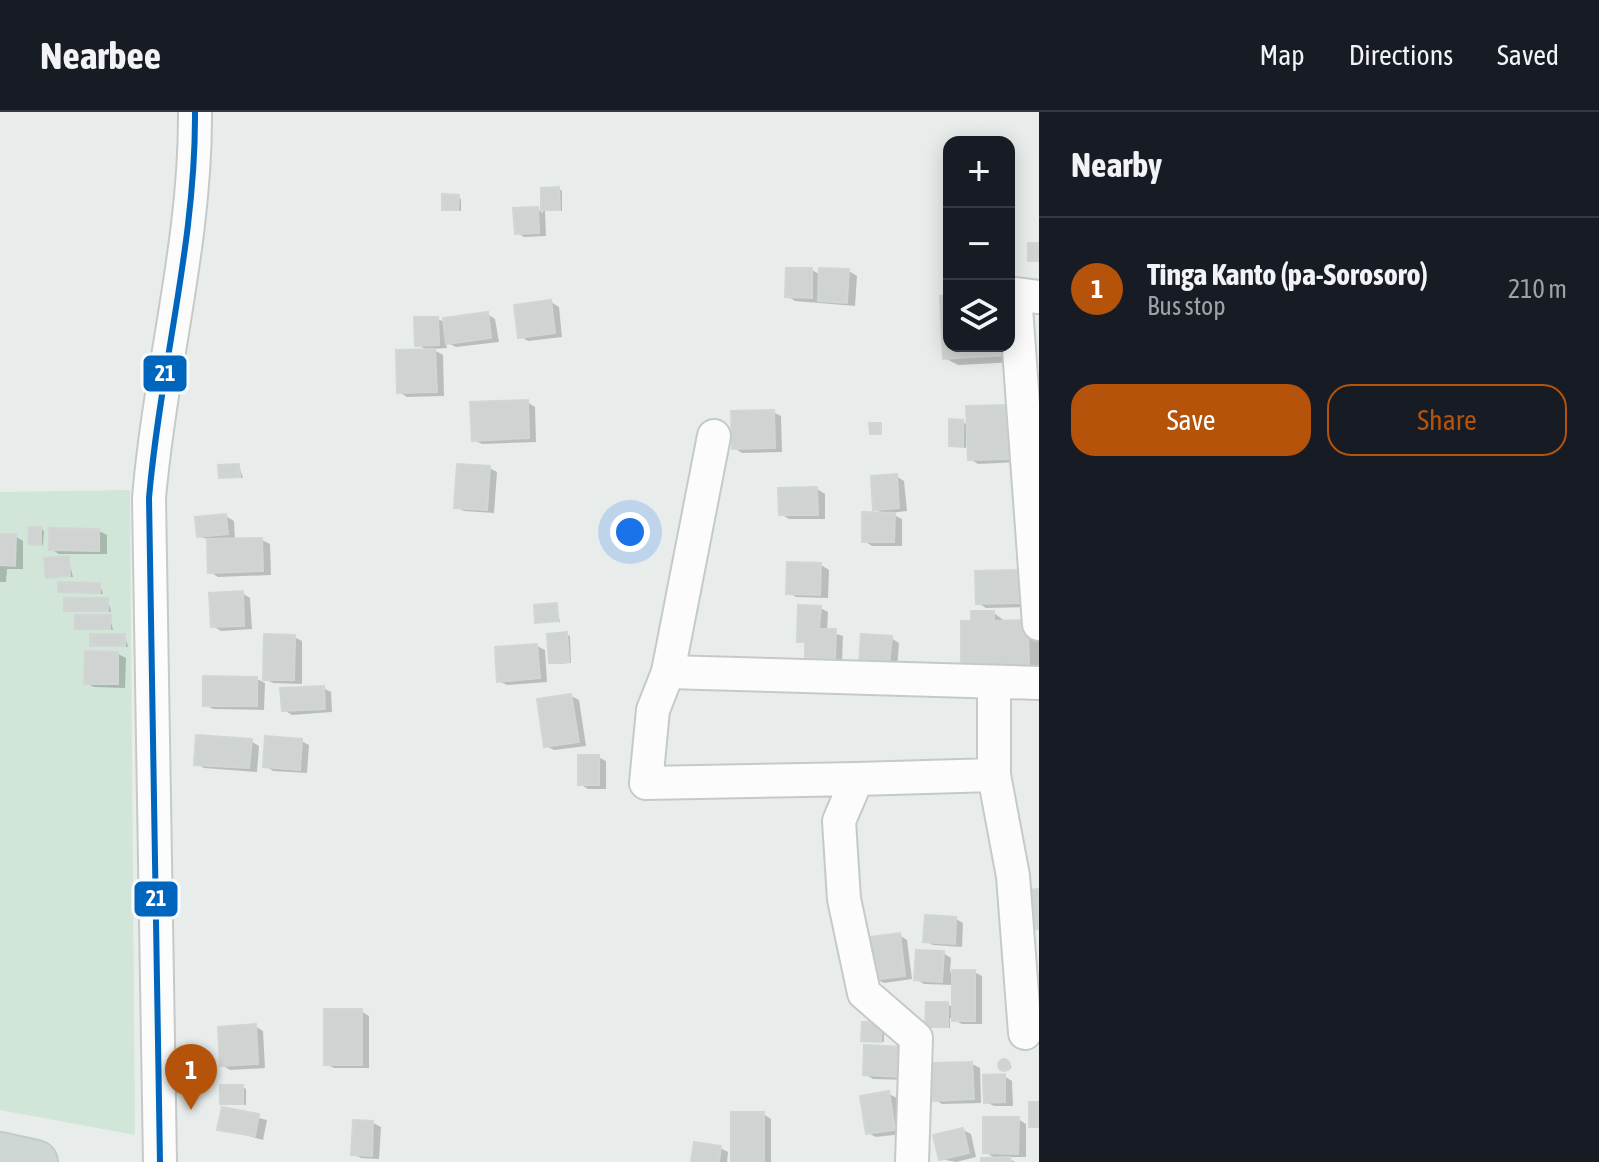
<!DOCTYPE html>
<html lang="en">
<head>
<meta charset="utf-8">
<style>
	body { margin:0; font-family:"Asap Condensed",sans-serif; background:#242831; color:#f1f3f6 }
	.controls { position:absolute; right:24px; top:24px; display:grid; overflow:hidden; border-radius:16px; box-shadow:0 4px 20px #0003 }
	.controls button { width:72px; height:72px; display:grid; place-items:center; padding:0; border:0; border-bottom:2px solid #363941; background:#171b24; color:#f1f3f6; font:40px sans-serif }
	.you { position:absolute; left:630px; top:420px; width:28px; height:28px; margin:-20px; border:6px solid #fff; border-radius:50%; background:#1a73e8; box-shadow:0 0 0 12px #1a73e833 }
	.badge { display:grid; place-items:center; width:52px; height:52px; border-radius:50%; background:#b45309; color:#fff; font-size:26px; font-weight:700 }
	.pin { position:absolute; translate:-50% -66px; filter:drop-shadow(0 2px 4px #0008) }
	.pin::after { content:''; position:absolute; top:42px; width:28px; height:24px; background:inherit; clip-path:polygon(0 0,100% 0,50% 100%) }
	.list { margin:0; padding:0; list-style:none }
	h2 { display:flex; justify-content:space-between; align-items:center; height:104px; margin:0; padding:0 32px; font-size:34px }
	h2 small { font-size:26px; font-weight:400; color:#9ea1a6 }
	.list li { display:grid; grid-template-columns:52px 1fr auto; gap:24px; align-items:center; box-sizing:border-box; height:144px; padding:0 32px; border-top:2px solid #363941 }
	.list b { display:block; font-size:30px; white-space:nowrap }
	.list p { margin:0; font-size:26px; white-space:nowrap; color:#9ea1a6 }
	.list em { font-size:26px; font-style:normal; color:#9ea1a6 }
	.actions { display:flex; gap:16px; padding:24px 32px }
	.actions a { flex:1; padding:18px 0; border:2px solid #b45309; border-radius:24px; text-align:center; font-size:28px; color:#b45309 }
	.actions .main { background:#b45309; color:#fff }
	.icon { flex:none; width:44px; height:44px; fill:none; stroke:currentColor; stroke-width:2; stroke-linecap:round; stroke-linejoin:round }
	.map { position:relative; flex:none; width:1039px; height:1050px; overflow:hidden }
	header { display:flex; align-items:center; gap:48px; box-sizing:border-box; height:112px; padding:0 40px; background:#171b24; border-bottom:2px solid #363941 }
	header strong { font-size:38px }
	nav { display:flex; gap:44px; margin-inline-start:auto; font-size:28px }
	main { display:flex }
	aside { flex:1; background:#171b24 }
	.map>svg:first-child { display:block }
</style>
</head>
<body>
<header>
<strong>Nearbee</strong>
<nav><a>Map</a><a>Directions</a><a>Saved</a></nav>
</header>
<main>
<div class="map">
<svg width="1039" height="1050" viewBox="0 0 1039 1050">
	<rect width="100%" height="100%" fill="#e8edeb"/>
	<!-- green -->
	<path fill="#d1e6d8" d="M130 378 135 1023 0 998V380Z"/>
	<!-- shadow -->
	<g fill="#0003">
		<path d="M559 77 562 79V99H545L546 124 524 125 516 120 537 97 543 101V78Z"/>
		<path d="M458 85 461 87V99L444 96Z"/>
		<path d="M812 158 821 163 849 159 857 164 855 194 795 189 787 184Z"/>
		<path d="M949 185V234H1009L1020 250 958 253 945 246Z"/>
		<path d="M551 190 559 195 562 225 528 229 520 224Z"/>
		<path d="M487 202 495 207 499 230 456 235 446 230 447 236 432 237 443 243 444 284 407 285 399 280 428 239 417 232 438 207 446 211Z"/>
		<path d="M527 290 535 295 536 330 482 332 474 328Z"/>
		<path d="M1008 295 1018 350 978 352 970 347 969 318 966 319V336L951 333 963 310 969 314Z"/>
		<path d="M773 300 781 304 782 340 742 341 734 336Z"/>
		<path d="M239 354 243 366 220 365Z"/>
		<path d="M489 356 497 360 494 401 464 399 456 395Z"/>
		<path d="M896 364 904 369 907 399 890 401 902 407V434H872L864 429 886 403 875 397Z"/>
		<path d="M817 377 825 382V407H789L781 402Z"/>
		<path d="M226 404 234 409 235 428H262L270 432 271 463 218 465 210 460 209 428 199 424Z"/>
		<path d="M41 417 44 419 43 433 30 431Z"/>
		<path d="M99 419 107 423V442H59L51 437Z"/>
		<path d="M0 424H15L23 429V457H7L6 470H0Z"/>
		<path d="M68 446 73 465H48Z"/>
		<path d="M821 453 829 458 828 486 796 485 788 480Z"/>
		<path d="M977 461 1031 495 986 496 978 491Z"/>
		<path d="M100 473 103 482 60 479Z"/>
		<path d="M242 481 250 486 252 517 221 519 213 514Z"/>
		<path d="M108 488 111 500 66 498Z"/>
		<path d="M556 494 560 510H537Z"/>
		<path d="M820 496 828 500 827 519 843 524 842 551 815 549 807 545V533L799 528Z"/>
		<path d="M994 501 1006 510 1039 517V565L973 511Z"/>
		<path d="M110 505 113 518 77 516Z"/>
		<path d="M566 522 570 524 571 551 554 552 551 550Z"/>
		<path d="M125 524 128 535 92 533Z"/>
		<path d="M294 525 302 529V572L273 571 265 567Z"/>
		<path d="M891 526 899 531 897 558 869 555Z"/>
		<path d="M537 534 545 538 547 570 507 573 499 569Z"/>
		<path d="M118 542 126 546 125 576 94 575 86 571Z"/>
		<path d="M257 567 265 571 264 598 213 597 205 593Z"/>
		<path d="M323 576 331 580 332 600 292 603 284 598Z"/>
		<path d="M571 584 579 588 586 634 554 638 546 634Z"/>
		<path d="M251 629 259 634 257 660 204 656 196 651Z"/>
		<path d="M301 629 309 633 307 661 273 659 265 654Z"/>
		<path d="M598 645 606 649V677H588L580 672Z"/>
		<path d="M956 807 963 811 962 835 933 833 925 829Z"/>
		<path d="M899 823 907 828 912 867 884 871 876 867Z"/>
		<path d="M943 841 951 846 950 860H974L982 864V912H962L950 906V916L927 914 947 892 954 896V873L924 872 916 867Z"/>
		<path d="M361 899 369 904V956H334L326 952Z"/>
		<path d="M255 914 263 919 265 956 230 958 222 953Z"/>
		<path d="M884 914V930L863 928Z"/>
		<path d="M866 935 911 968 873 967 865 962Z"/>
		<path d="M1004 948 1012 955 1008 959 1000 953Z"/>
		<path d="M972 952 980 956 981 991 942 992 934 987Z"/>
		<path d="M1004 964 1012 969 1013 994H994L986 990Z"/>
		<path d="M243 975 246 977V993L222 991Z"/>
		<path d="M889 982 897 986 902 1022 876 1025 868 1021Z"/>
		<path d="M223 997 267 1008 263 1028 220 1016Z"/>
		<path d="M763 1002 771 1007V1050H735Z"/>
		<path d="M1018 1007 1026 1012V1045H1006L1015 1050H983L997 1047 985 1040Z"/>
		<path d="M373 1011 381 1015 379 1047 361 1046 353 1042Z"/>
		<path d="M963 1018 971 1022 976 1045 956 1050 941 1047Z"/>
		<path d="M720 1036 728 1040 727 1050H693Z"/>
	</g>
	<!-- building -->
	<g fill="#cfd4d2" stroke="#d1d6d4" stroke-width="2">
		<path d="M559 75 560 98H541V76Z"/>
		<path d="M442 82 459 83 458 98H442Z"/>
		<path d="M538 95 539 121 515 122 513 96Z"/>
		<rect x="1028" y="131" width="11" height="18"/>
		<path d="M786 156H812V186L785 185Z"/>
		<path d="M819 156 849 157 847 191 818 189Z"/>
		<path d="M949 183V234H1007L1008 243 943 247 940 184Z"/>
		<path d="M551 188 555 221 518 226 514 193Z"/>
		<path d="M488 200 491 226 446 232 443 206Z"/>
		<path d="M414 205H438L439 233 415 234Z"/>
		<path d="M435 237 437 280 397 281 396 238Z"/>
		<path d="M528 288 529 326 472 329 470 290Z"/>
		<path d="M1009 293 1010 347 968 348 966 294Z"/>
		<path d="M774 298 775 336 732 337 731 299Z"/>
		<path d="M949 307 963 308V335L949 334Z"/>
		<path d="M869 311H881V322H870Z"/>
		<path d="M239 352 240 365 219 366 218 353Z"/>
		<path d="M457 352 490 354 487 398 454 396Z"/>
		<path d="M897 362 899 396 873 398 871 364Z"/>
		<path d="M817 375 818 403H779L778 376Z"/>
		<path d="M862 400 895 401 894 430H862Z"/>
		<path d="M226 402 228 422 197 425 195 405Z"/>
		<path d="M29 415H41V433L28 432Z"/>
		<path d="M49 416 99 417V439L49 438Z"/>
		<path d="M0 422H16L15 454 0 453Z"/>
		<path d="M262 426 263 459 208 461 207 427Z"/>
		<path d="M69 444 70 464 46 466 44 446Z"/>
		<path d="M787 450 821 451 820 483 786 482Z"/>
		<path d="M1022 458 1023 491 976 492 975 459Z"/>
		<path d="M58 470 100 471V481L58 480Z"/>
		<path d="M243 479 244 514 211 515 209 481Z"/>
		<rect x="64" y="486" width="44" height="13"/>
		<path d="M557 491 558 509 535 511 534 493Z"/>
		<path d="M798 493 821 494 819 517H836L835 547 805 546V530H797Z"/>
		<path d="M971 499H994V509L1028 508 1029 559 961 560V509H971Z"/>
		<path d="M75 503H111L110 517H75Z"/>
		<path d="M567 520 569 550 549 551 547 522Z"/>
		<rect x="90" y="522" width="35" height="12"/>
		<path d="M264 522 295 523 294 568H263Z"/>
		<path d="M861 522 892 524 889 554 859 552Z"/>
		<path d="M537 532 540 566 497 570 495 535Z"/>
		<path d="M85 539 118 540V572H84Z"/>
		<path d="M203 564 257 565V594H203Z"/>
		<path d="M324 574 325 597 282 599 280 576Z"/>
		<path d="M571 582 579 630 544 635 537 587Z"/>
		<path d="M196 623 252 627 249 656 194 653Z"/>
		<path d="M265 624 302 627 300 658 263 655Z"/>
		<rect x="578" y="643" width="21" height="30"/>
		<path d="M1039 777V817H1032L1029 778Z"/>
		<path d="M925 803 956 805 955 832 923 830Z"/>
		<path d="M900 821 905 864 874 868 869 825Z"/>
		<path d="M916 838 944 839 942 870 914 868Z"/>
		<rect x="952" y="858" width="23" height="51"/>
		<path d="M926 890H948V915H925Z"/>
		<rect x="324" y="897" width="38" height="56"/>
		<path d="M862 910H882L881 930 861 929Z"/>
		<path d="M256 912 258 952 220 954 218 915Z"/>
		<path d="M864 933 904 935 903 965 863 963Z"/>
		<circle cx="1004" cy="953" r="6"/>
		<path d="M972 950 974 987 932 989 931 951Z"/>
		<path d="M1005 962V990L984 991 983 963Z"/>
		<rect x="220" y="973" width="23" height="19"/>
		<path d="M889 979 895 1018 866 1022 860 984Z"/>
		<rect x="1029" y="990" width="10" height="25"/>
		<path d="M222 995 259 1002 255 1024 217 1018Z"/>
		<rect x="731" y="1000" width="33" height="50"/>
		<path d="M983 1005H1019L1018 1042 983 1041Z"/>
		<path d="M353 1008 373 1009 372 1044 351 1043Z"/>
		<path d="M963 1016 969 1041 939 1048 933 1023Z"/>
		<path d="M694 1030 721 1034 719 1050H691Z"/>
		<path d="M1010 1045 1011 1050H981V1046Z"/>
	</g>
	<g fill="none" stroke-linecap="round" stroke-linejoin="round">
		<!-- minor casing -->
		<g stroke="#c5cac8" stroke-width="36">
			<g id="minor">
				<path d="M1039 185 1015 182 1039 512"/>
				<path d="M714 324 668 560 653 598 646 671 857 667 839 709 844 787 864 881 916 926 912 1050"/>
				<path d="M668 560 1039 571"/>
				<path d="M994 663 1013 764 1025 921"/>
				<path d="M857 667 994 663V571"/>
				<path d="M160 1050 149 386C160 256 196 130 195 0"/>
			</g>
		</g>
		<!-- major casing -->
		<g stroke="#c3ccc9" stroke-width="46">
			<path id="major" d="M0 1042 36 1050"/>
		</g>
		<!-- minor -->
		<use href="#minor" stroke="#fcfcfc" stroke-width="32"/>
		<!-- major -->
		<use href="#major" stroke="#cfd7d5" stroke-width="42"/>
		<!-- bus-1 casing -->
		<g stroke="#f7fbf9" stroke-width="12">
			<path id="bus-1" d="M160 1050 149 386C160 256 196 130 195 0"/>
		</g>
		<!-- bus-1 -->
		<use href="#bus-1" stroke="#0065bd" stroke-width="6"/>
	</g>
	<g stroke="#f7fbf9" stroke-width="3">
		<rect x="142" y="242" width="46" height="39" rx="8" fill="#0065bd"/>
		<rect x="133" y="768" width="46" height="38" rx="8" fill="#0065bd"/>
	</g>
	<g font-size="22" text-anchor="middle" font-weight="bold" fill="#fff">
		<text x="165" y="269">21</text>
		<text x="156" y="794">21</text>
	</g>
</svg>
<div class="controls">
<button>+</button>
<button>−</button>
<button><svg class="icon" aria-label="layers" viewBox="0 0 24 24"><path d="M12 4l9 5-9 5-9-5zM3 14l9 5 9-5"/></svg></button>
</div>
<div class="you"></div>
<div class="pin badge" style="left:191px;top:998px">1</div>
</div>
<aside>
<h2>Nearby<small></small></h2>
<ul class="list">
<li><span class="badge">1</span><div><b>Tinga Kanto (pa-Sorosoro)</b><p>Bus stop</p></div><em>210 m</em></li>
</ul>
<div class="actions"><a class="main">Save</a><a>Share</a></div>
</aside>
</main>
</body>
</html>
